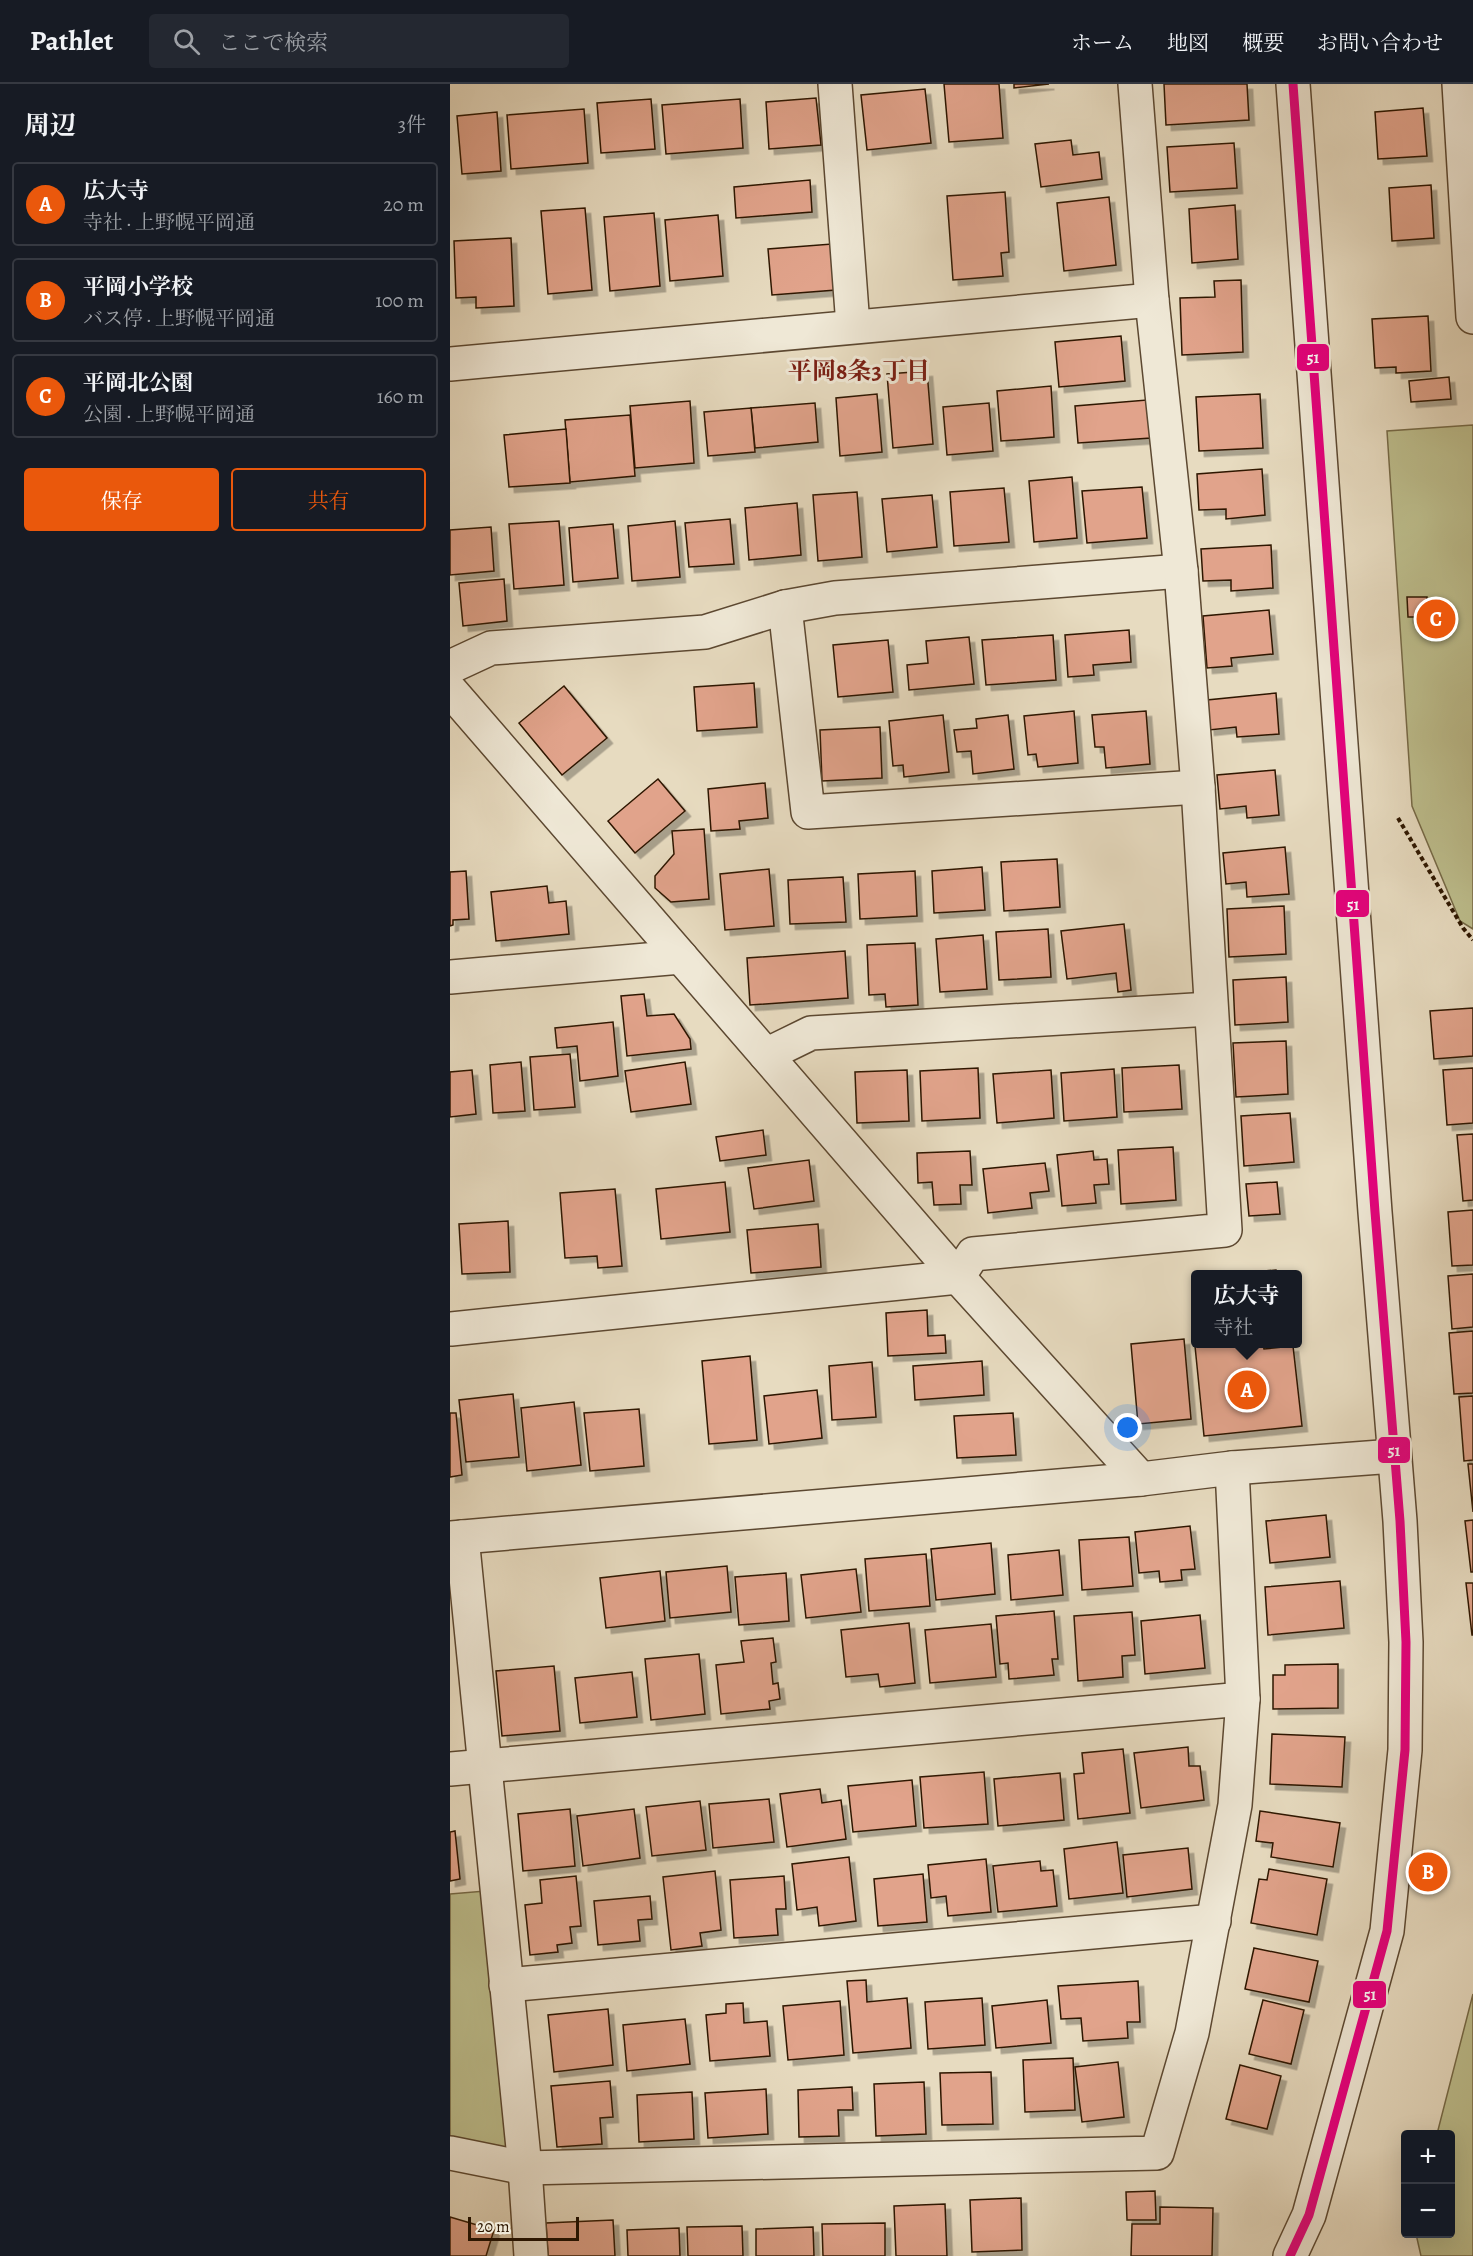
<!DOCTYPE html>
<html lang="ja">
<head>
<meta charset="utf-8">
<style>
	body { margin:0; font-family:Alegreya,"Noto Serif JP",serif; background:#242831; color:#f1f3f6 }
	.controls { position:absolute; right:18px; bottom:18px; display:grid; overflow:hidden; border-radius:6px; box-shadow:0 6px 24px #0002 }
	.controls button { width:54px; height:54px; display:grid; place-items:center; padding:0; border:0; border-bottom:2px solid #363941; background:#171b24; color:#f1f3f6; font:30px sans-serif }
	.scale { position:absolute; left:18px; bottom:15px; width:111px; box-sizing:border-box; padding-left:6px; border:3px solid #2e1701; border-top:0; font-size:16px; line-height:21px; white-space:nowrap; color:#2e1701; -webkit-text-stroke:4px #efe8d6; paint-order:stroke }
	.you { position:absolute; left:678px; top:1344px; width:21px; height:21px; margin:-15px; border:4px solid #fff; border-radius:50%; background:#1a73e8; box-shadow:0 0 0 9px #1a73e833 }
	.badge { display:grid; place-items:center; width:39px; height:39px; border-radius:50%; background:#ea580c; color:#fff; font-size:20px; font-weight:700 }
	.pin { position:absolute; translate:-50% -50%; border:3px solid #fff; box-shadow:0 2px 6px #0006 }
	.popup { position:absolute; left:741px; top:1186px; width:111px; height:78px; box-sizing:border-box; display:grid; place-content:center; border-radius:6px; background:#171b24; filter:drop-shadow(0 2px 4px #0005); font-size:20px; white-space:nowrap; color:#9ea1a6 }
	.popup b { font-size:22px; color:#f1f3f6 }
	.popup::after { content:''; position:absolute; left:50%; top:100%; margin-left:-12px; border:12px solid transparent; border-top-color:#171b24 }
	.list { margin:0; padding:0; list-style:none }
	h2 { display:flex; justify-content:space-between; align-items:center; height:78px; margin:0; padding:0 24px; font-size:26px }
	h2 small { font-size:20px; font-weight:400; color:#9ea1a6 }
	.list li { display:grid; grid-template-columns:39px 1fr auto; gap:18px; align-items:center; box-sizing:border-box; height:84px; margin:0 12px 12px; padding:0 12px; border:2px solid #363941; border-radius:6px }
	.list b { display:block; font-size:22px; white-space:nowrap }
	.list p { margin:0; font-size:20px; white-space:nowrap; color:#9ea1a6 }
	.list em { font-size:20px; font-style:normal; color:#9ea1a6 }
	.actions { display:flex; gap:12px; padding:18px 24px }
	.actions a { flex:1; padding:14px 0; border:2px solid #ea580c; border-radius:6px; text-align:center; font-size:21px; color:#ea580c }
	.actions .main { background:#ea580c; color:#fff }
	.icon { flex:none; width:33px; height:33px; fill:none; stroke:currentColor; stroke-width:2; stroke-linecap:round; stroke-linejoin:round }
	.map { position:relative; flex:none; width:1023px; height:2172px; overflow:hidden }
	header { display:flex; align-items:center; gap:36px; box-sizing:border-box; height:84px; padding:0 30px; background:#171b24; border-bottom:2px solid #363941 }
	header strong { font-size:28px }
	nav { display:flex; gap:33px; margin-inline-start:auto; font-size:21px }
	.search { width:420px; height:54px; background:#242831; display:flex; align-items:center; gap:15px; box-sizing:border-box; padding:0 21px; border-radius:6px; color:#9ea1a6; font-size:22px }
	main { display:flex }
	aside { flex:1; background:#171b24 }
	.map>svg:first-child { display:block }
</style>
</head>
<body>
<header>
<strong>Pathlet</strong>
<div class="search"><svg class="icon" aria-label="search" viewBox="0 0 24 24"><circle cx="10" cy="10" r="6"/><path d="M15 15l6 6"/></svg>ここで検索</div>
<nav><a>ホーム</a><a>地図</a><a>概要</a><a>お問い合わせ</a></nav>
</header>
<main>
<aside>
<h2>周辺<small>3件</small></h2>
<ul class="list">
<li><span class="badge">A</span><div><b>広大寺</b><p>寺社 · 上野幌平岡通</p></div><em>20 m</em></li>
<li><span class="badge">B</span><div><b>平岡小学校</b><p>バス停 · 上野幌平岡通</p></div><em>100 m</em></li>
<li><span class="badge">C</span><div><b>平岡北公園</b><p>公園 · 上野幌平岡通</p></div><em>160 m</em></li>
</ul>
<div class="actions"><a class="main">保存</a><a>共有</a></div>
</aside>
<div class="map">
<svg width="1023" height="2172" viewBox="0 0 1023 2172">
	<defs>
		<filter id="shadow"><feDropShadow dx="5.5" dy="5.5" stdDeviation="0" flood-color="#0004"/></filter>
	</defs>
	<rect width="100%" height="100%" fill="#e7dbc0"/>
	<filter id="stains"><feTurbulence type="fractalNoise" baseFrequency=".00333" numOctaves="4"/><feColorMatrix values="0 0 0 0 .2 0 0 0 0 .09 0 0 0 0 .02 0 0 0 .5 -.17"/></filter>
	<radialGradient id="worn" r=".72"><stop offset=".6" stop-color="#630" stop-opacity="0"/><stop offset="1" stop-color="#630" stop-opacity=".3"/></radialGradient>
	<!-- green -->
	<g fill="#bdbe8d" stroke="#766a47" stroke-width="1.5">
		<path d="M1023 341V845L1010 837 962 722 937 347Z"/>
		<path d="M47 1806 75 2084 0 2069V1810Z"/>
		<path d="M1023 1910V2172H971L966 2150H1000V2050H987Z"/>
	</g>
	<!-- building -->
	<g fill="#e1a38b" stroke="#2e1701" stroke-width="1.5" filter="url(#shadow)">
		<path d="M494 0H549L553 54 499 58Z"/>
		<path d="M564 0H599L564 4Z"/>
		<path d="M714 0H797L799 36 716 41Z"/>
		<path d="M475 5 481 59 417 66 411 11Z"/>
		<path d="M366 14 371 61 319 65 316 18Z"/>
		<path d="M201 15 205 65 151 69 147 19Z"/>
		<path d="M290 15 293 64 216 70 212 21Z"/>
		<path d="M973 24 977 72 928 75 925 28Z"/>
		<path d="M134 25 138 79 61 85 57 31Z"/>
		<path d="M47 28 51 87 12 90 7 32Z"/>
		<path d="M621 56 623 71 649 68 652 95 591 103 585 60Z"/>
		<path d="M784 59 787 104 720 108 717 63Z"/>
		<path d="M360 96 362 128 286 134 284 103Z"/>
		<path d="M981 101 984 154 942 157 939 104Z"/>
		<path d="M555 108 559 168 551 169 553 192 503 196 497 112Z"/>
		<path d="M659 113 666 181 614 187 607 119Z"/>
		<path d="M785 121 788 175 742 179 739 125Z"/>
		<path d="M135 124 142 206 98 210 91 127Z"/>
		<path d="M204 129 210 202 160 207 154 133Z"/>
		<path d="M268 131 273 192 220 197 215 136Z"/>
		<path d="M61 154 64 222 26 224V213L6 214 4 157Z"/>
		<path d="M382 160 386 206 322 211 318 165Z"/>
		<path d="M791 196 793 268 732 271 730 214 765 213 764 197Z"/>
		<path d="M978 232 981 287 946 289V283L925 284 922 235Z"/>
		<path d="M671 252 675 297 609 303 605 258Z"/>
		<path d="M477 287 483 360 443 364 437 290Z"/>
		<path d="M999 293 1001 315 961 318 959 297Z"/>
		<path d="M601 302 604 353 551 357 547 307Z"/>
		<path d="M427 310 432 368 390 372 386 314Z"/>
		<path d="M810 310 813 364 749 367 746 313Z"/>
		<path d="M697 316 701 354 628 359 625 322Z"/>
		<path d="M240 317 244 379 185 384 180 322Z"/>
		<path d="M365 319 368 358 305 364 301 324Z"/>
		<path d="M539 319 543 367 497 371 493 323Z"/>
		<path d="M301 324 305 368 258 372 254 328Z"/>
		<path d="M180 331 185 392 120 398 115 336Z"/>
		<path d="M116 345 120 399 59 403 54 351Z"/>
		<path d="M812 385 815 431 776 435V425L749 426 747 390Z"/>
		<path d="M622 393 627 454 584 458 579 397Z"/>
		<path d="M692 403 697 454 637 459 632 407Z"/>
		<path d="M554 404 559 458 504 462 500 408Z"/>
		<path d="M407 408 412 473 368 477 363 411Z"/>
		<path d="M482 411 487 463 437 468 432 415Z"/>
		<path d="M347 419 351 471 299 476 295 424Z"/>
		<path d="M280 435 284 480 239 483 235 439Z"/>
		<path d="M109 437 114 501 64 505 59 440Z"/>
		<path d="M225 437 230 493 182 497 178 442Z"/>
		<path d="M163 440 168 494 123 498 119 444Z"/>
		<path d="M41 443 44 487 0 491V446Z"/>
		<path d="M821 461 823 504 781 507V496L753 497 751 465Z"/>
		<path d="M54 495 57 537 13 542 9 499Z"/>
		<path d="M957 513H977V533H958Z"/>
		<path d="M819 526 823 570 781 574 782 582 757 584 753 532Z"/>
		<path d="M679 546 681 578 643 581 644 591 618 593 615 551Z"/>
		<path d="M603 551 606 596 536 601 532 556Z"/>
		<path d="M519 553 524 600 459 606 457 581 478 579 476 557Z"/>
		<path d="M438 556 443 608 388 613 383 561Z"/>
		<path d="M304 599 307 643 247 647 244 603Z"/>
		<path d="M114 602 157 654 112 691 69 639Z"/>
		<path d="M826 609 829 650 787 653 786 643 759 646 757 616Z"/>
		<path d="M624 627 628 679 588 683 586 670 578 671 574 632Z"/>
		<path d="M696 627 700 680 656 684 654 663H645L642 631Z"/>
		<path d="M493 631 499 688 454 693 453 681 443 682 439 637Z"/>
		<path d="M558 631 564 685 523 690 521 667 507 668 504 646 527 644 526 635Z"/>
		<path d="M430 643 432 694 372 697 370 646Z"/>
		<path d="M825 686 829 731 797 734 796 722 770 725 767 691Z"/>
		<path d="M208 695 235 727 185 769 158 737Z"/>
		<path d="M315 699 318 734 289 737 290 745 261 747 258 705Z"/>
		<path d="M254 745 259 815 221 818 205 804V792L224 770 222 747Z"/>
		<path d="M835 763 839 810 797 813 796 798 776 800 773 769Z"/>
		<path d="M607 775 610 823 554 827 551 778Z"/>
		<path d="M532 783 535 826 484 829 482 787Z"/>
		<path d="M319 785 324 842 275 846 270 790Z"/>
		<path d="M16 787 19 835 3 836V841L0 842V788Z"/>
		<path d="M465 787 467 832 410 835 408 790Z"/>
		<path d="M393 793 396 838 340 840 338 796Z"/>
		<path d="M97 802 99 819 116 817 119 850 46 857 41 808Z"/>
		<path d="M834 822 836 870 779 873 777 825Z"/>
		<path d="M674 840 681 906 668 908 666 889 617 895 611 847Z"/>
		<path d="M598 845 601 893 549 896 546 848Z"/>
		<path d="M533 851 537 905 490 908 486 855Z"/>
		<path d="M465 859 468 921 436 923 435 910 419 911 417 861Z"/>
		<path d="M395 867 398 914 300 921 297 874Z"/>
		<path d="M836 893 838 938 785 941 783 896Z"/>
		<path d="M194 910 197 932 224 930 240 955 241 965 177 972 171 912Z"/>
		<path d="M1023 924V972L984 975 980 927Z"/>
		<path d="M163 938 168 992 130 997 127 962 107 964 105 944Z"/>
		<path d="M836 957 838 1010 786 1013 783 959Z"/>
		<path d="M120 970 125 1023 84 1026 80 973Z"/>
		<path d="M71 978 75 1027 43 1029 40 981Z"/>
		<path d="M235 978 241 1020 181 1028 175 987Z"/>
		<path d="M729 981 732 1025 674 1028 672 984Z"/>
		<path d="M528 984 530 1034 472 1037 470 987Z"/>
		<path d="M1023 984V1039L997 1041 993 986Z"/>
		<path d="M664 985 667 1033 614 1037 611 989Z"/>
		<path d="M22 986 26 1030 0 1033V988Z"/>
		<path d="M457 986 459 1037 407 1039 405 988Z"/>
		<path d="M601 986 604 1034 547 1039 543 990Z"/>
		<path d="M840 1029 844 1078 794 1082 791 1032Z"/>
		<path d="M313 1046 316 1071 270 1077 266 1053Z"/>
		<path d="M1023 1050V1116L1013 1117 1007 1051Z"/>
		<path d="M723 1063 726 1116 671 1120 668 1066Z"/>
		<path d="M520 1067 522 1101H510L511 1120 484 1121 482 1098 468 1099 467 1069Z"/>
		<path d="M643 1067 644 1076 657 1075 659 1100 644 1101 646 1119 612 1122 607 1071Z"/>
		<path d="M359 1076 364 1117 304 1125 298 1084Z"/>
		<path d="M595 1079 599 1107 580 1109 582 1124 538 1129 533 1085Z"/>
		<path d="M275 1098 280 1148 211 1155 206 1105Z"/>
		<path d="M827 1098 830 1130 799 1132 796 1100Z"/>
		<path d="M165 1105 172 1182 148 1184 147 1172 115 1174 110 1109Z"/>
		<path d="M1023 1126V1181L1002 1182 998 1128Z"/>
		<path d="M58 1137 60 1188 12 1190 9 1140Z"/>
		<path d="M368 1140 371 1183 301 1189 297 1146Z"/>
		<path d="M826 1186 827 1190H780Z"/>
		<path d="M1023 1190V1243L1002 1245 998 1192Z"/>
		<path d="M477 1226 478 1252 495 1251 496 1269 438 1272 436 1229Z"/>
		<path d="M1023 1247V1309L1004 1310 999 1249Z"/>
		<path d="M734 1255 741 1335 688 1340 681 1260Z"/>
		<path d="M771 1260H813L814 1265 843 1262 852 1342 754 1352 745 1262Z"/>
		<path d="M300 1272 307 1356 259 1360 252 1277Z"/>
		<path d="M532 1277 534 1311 465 1316 463 1282Z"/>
		<path d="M422 1278 426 1333 382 1336 379 1282Z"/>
		<path d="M367 1306 372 1354 319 1360 314 1312Z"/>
		<path d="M63 1310 69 1373 16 1378 9 1316Z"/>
		<path d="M1023 1312V1376L1014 1377 1009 1313Z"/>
		<path d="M124 1318 131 1381 77 1387 71 1324Z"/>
		<path d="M189 1325 194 1382 140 1387 134 1329Z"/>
		<path d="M0 1329H6L12 1391 0 1393Z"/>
		<path d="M563 1329 566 1371 507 1374 504 1332Z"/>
		<path d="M1018 1380H1023V1428Z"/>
		<path d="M876 1431 880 1473 820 1479 816 1437Z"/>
		<path d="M1023 1436V1488H1021L1015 1437Z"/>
		<path d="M740 1442 745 1485 731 1486 732 1496 710 1498 709 1487 689 1489 685 1448Z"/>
		<path d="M679 1453 683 1502 632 1506 629 1456Z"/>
		<path d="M541 1459 545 1510 486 1516 481 1465Z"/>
		<path d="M609 1466 613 1511 561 1516 558 1471Z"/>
		<path d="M476 1470 480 1522 419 1527 415 1475Z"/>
		<path d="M277 1482 281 1528 220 1534 216 1488Z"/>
		<path d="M406 1485 411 1528 356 1534 351 1491Z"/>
		<path d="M210 1487 215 1537 156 1544 150 1494Z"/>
		<path d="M336 1489 339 1537 289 1541 285 1493Z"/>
		<path d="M890 1497 894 1544 818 1551 815 1503Z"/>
		<path d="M1016 1499H1023V1551H1022Z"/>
		<path d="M604 1527 608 1575H602L604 1591 559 1595 558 1579 550 1580 546 1532Z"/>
		<path d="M682 1528 685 1571 672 1572 673 1593 628 1597 624 1532Z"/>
		<path d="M750 1531 755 1584 695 1590 691 1537Z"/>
		<path d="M459 1539 465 1599 430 1603 428 1590 396 1593 391 1546Z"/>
		<path d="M541 1540 546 1593 480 1599 475 1546Z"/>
		<path d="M323 1554 326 1578 321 1579 323 1600 328 1599 330 1615 319 1617 320 1625 271 1630 266 1581 294 1578 291 1557Z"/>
		<path d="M249 1570 255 1630 201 1636 195 1575Z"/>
		<path d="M888 1580V1624L823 1625V1591H835V1581Z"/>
		<path d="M104 1582 110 1647 52 1652 46 1587Z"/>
		<path d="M182 1588 187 1633 130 1639 125 1594Z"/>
		<path d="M822 1650 895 1653 892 1703 820 1700Z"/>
		<path d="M738 1663 739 1682H750L754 1716 691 1724 684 1669Z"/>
		<path d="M673 1665 680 1729 628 1735 624 1690 634 1689 632 1669Z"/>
		<path d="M534 1688 538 1740 474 1744 470 1693Z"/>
		<path d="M610 1689 614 1736 548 1742 544 1695Z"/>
		<path d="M462 1696 466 1742 403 1748 398 1702Z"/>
		<path d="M370 1705 372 1719 391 1716 396 1755 337 1763 330 1710Z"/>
		<path d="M319 1715 324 1758 263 1764 259 1720Z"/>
		<path d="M250 1717 256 1766 202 1772 196 1723Z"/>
		<path d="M120 1725 125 1782 73 1787 68 1730Z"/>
		<path d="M184 1725 190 1774 133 1782 127 1732Z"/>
		<path d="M810 1727 890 1739 883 1783 821 1773 823 1759 806 1757Z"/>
		<path d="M5 1747 10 1795 0 1797V1748Z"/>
		<path d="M667 1758 673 1809 619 1815 614 1765Z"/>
		<path d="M738 1764 742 1805 677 1813 673 1771Z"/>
		<path d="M399 1773 406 1837 369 1842 367 1823 347 1826 342 1780Z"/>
		<path d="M536 1775 541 1828 498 1832 496 1812 481 1814 478 1781Z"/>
		<path d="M590 1777 591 1787 603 1786 607 1822 548 1828 543 1782Z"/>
		<path d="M819 1785 877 1795 867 1851 801 1839 809 1795 817 1796Z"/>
		<path d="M265 1787 271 1846 250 1849 252 1862 221 1866 213 1793Z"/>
		<path d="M473 1790 477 1838 428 1842 424 1795Z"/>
		<path d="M126 1792 131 1842 120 1843 122 1859 107 1861 108 1868 80 1871 75 1821 92 1819 90 1796Z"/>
		<path d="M334 1792 336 1825H326L328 1851 284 1854 280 1796Z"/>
		<path d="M200 1812 202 1835 188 1836 190 1857 148 1861 144 1817Z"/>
		<path d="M804 1864 868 1877 859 1918 795 1905Z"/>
		<path d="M416 1896 417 1918 457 1914 461 1964 403 1969 397 1897Z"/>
		<path d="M688 1897 690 1938H677L678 1954 633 1957 631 1934 611 1935 608 1902Z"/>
		<path d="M532 1914 535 1961 478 1965 475 1918Z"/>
		<path d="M597 1916 601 1959 546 1964 542 1922Z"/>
		<path d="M813 1916 854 1926 841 1980 799 1970Z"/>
		<path d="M390 1917 394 1971 338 1976 333 1922Z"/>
		<path d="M293 1919 294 1939 317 1937 320 1972 260 1977 256 1931 276 1929V1920Z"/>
		<path d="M158 1925 163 1981 104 1988 98 1931Z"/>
		<path d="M235 1935 240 1980 177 1987 173 1941Z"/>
		<path d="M623 1974 625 2026 575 2028 573 1976Z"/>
		<path d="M668 1978 674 2033 632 2038 625 1983Z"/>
		<path d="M790 1981 831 1992 817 2045 776 2035Z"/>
		<path d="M541 1988 543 2040 492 2041 490 1989Z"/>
		<path d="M160 1997 163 2033 150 2034 152 2060 107 2063 101 2002Z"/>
		<path d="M474 1998 476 2050 426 2052 424 2000Z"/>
		<path d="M402 2003 403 2026H388L389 2052 349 2053 348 2006Z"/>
		<path d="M316 2005 318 2050 258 2054 255 2009Z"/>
		<path d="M242 2008 244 2055 189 2058 187 2011Z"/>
		<path d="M705 2107 706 2136H677L676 2108Z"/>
		<path d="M571 2114 572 2166 522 2168 520 2116Z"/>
		<path d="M495 2120 497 2172H446L444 2122Z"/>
		<path d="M710 2123 763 2124 762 2172H681L682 2140H710Z"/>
		<path d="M0 2133 44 2146 36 2172H0Z"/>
		<path d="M163 2136 165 2172H98L96 2139Z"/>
		<path d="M435 2139V2172H373L372 2140Z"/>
		<path d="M292 2142 293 2172H238L237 2143Z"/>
		<path d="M363 2143 364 2172H306V2145Z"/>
		<path d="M229 2144 230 2172H178L177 2146Z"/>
	</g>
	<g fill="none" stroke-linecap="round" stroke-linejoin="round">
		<!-- minor casing -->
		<g stroke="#5c4831" stroke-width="36">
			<g id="minor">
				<path d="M385 0 403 242"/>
				<path d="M1009 0 1023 233"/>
				<path d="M0 280 702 216"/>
				<path d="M335 523 358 728 748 703"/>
				<path d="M0 583 41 564 255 548 335 523 385 514 731 487"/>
				<path d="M0 606 508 1193 691 1395"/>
				<path d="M0 893 231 873"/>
				<path d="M316 971 361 949 760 925"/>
				<path d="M1 1245 508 1193 523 1170 775 1146 748 703 731 487 702 216 685 0"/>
				<path d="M12 1453 75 2084 81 2172"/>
				<path d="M0 1454 691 1395 782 1384 944 1372"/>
				<path d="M0 1685 793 1615"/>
				<path d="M56 1901 764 1837"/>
				<path d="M0 2069 75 2084 707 2069 742 1949 785 1721 793 1615 782 1384"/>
			</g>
		</g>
		<!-- tertiary casing -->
		<g stroke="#5c4831" stroke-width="36">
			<path id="tertiary" d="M840 2172 859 2131 937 1847 955 1666 956 1558 950 1437 925 1128 843 0"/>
		</g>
		<!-- path -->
		<path stroke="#2e1701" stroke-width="4" stroke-dasharray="4.5 3" stroke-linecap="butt" d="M948 734 1013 844 1023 856"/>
		<!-- minor -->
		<use href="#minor" stroke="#efe8d6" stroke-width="33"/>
		<!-- tertiary -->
		<use href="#tertiary" stroke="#efe8d6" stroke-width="33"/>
		<!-- bus-1 casing -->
		<g stroke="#efe8d6" stroke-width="14">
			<path id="bus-1" d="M840 2172 859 2131 937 1847 955 1666 956 1558 950 1437 925 1128 843 0"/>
		</g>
		<!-- bus-1 -->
		<use href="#bus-1" stroke="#e5007d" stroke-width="9"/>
	</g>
	<g text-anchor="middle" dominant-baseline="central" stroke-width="6" stroke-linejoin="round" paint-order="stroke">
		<!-- neighbourhood labels -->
		<g font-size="24" font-weight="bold" fill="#7a1f14" stroke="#efe8d6">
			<text x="409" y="287">平岡8条3丁目</text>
		</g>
	</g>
	<g stroke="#efe8d6" stroke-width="2">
		<rect x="846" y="259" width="34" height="29" rx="6" fill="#e5007d"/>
		<rect x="885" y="805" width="35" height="29" rx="6" fill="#e5007d"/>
		<rect x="927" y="1352" width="34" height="28" rx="6" fill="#e5007d"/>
		<rect x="902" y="1896" width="35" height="29" rx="6" fill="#e5007d"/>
	</g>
	<g font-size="16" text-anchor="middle" font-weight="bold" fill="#fff">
		<text x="863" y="279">51</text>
		<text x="903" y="826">51</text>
		<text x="944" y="1372">51</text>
		<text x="920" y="1916">51</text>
	</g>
	<rect width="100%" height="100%" filter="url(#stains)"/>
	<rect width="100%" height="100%" fill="url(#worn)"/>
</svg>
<div class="controls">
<button>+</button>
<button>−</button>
</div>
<div class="scale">20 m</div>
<div class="you"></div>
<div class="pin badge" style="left:797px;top:1306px">A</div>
<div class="popup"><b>広大寺</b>寺社</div>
<div class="pin badge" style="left:978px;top:1788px">B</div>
<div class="pin badge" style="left:986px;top:535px">C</div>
</div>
</main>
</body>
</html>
